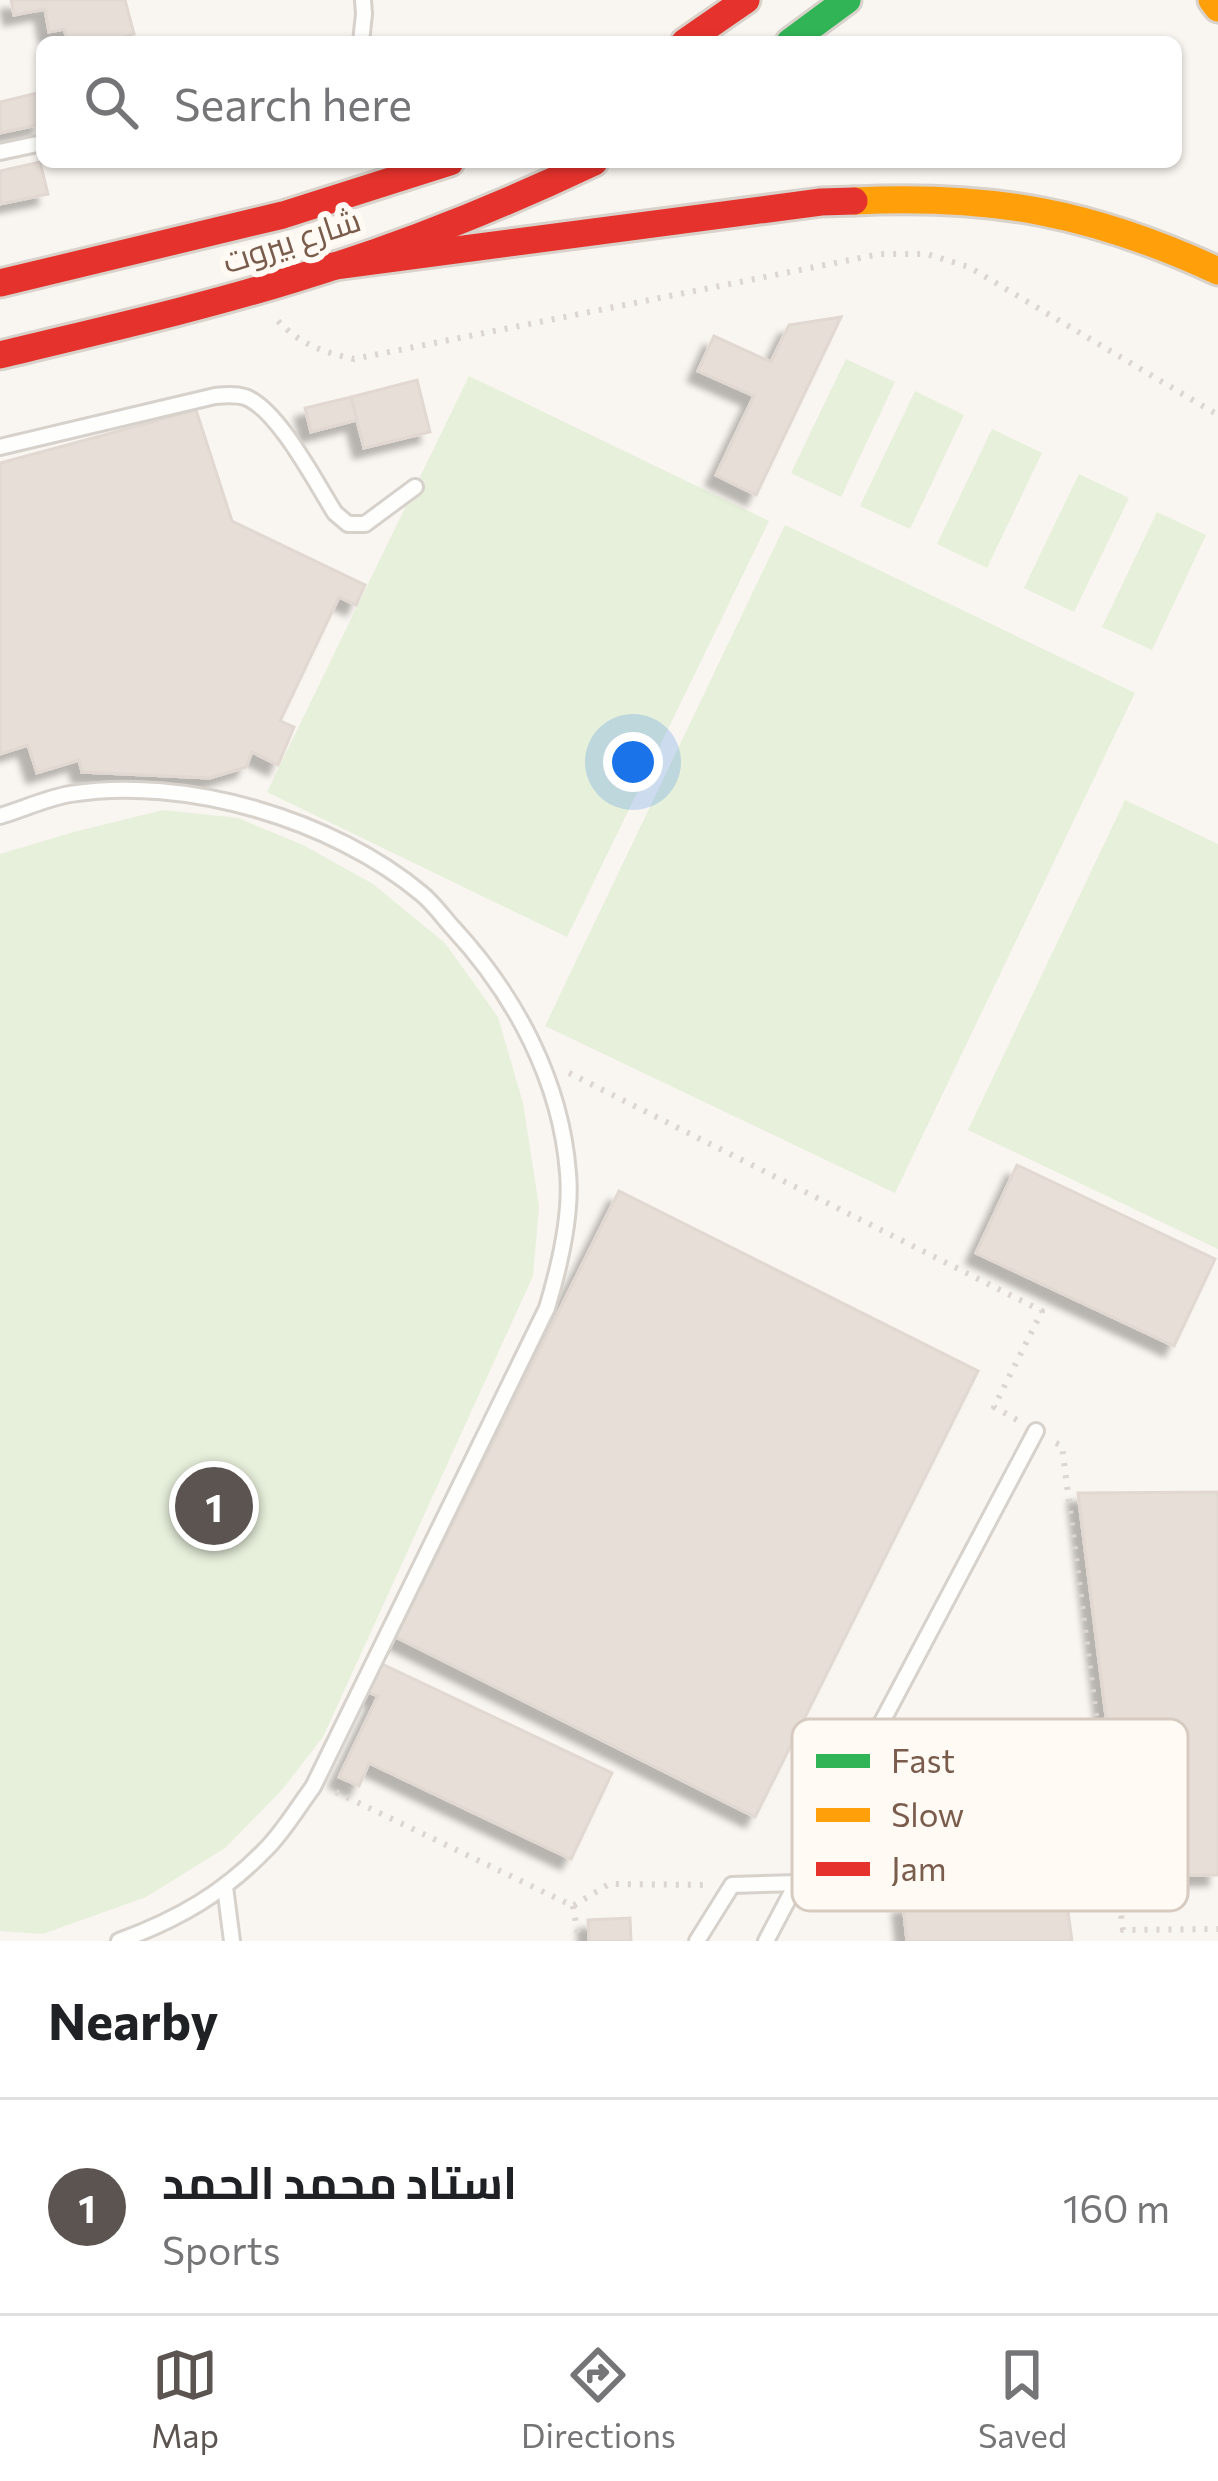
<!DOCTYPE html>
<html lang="en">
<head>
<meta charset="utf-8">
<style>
	body { margin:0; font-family:Commissioner,Cairo,sans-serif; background:#f2f2f2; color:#202124 }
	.you { position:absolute; left:633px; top:762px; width:42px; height:42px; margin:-30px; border:9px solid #fff; border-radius:50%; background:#1a73e8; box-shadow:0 0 0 18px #1a73e833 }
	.badge { display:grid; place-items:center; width:78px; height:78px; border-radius:50%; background:#5c5450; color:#fff; font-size:39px; font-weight:700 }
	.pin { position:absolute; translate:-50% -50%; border:6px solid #fff; box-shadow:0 3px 12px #0006 }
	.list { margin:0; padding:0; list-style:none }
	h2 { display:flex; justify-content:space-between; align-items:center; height:156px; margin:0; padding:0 48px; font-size:51px }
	h2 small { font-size:39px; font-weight:400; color:#757577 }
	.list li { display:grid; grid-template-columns:78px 1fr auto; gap:36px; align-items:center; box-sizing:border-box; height:216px; padding:0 48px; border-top:3px solid #e0e0e0 }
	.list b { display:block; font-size:45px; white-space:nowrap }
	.list p { margin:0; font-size:39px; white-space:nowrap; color:#757577 }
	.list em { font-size:39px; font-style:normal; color:#757577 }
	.icon { flex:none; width:66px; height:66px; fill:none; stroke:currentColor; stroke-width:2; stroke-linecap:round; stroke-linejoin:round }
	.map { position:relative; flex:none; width:1218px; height:1941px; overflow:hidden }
	.search { position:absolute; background:#fff; box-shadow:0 3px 9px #0004; left:36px; right:36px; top:36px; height:132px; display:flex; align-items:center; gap:30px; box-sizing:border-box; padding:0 42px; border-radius:18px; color:#757577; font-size:45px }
	.sheet { height:372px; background:#fff }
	nav { display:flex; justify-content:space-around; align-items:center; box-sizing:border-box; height:168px; border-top:3px solid #e0e0e0; background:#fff; font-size:33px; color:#757577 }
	nav a { display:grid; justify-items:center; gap:6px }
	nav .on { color:#5c5450 }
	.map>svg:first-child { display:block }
</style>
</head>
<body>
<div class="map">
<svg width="1218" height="1941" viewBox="0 0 1218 1941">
	<defs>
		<filter id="shadow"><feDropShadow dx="-10" dy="10" stdDeviation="3" flood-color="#0004"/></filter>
	</defs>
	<rect width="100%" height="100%" fill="#f9f5f0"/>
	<!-- green -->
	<g fill="#e7f0db">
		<path d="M846 359 895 382 841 497 791 473Z"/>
		<path d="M469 376 769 521 567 937 267 792Z"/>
		<path d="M915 391 964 415 910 529 860 506Z"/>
		<path d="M992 429 1042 453 987 568 937 544Z"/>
		<path d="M1079 474 1129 498 1074 612 1024 588Z"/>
		<path d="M1157 512 1206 535 1152 650 1102 627Z"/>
		<path d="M785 525 1135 693 895 1193 545 1026Z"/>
		<path d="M1125 800 1218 844V1249L968 1130Z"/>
		<path d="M163 810 238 818 303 845 373 884 445 943 498 1017 523 1103 539 1206 533 1276 323 1737 281 1791 225 1848 146 1897 43 1934 0 1931V854L74 832Z"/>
	</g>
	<!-- building -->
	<g fill="#e6ded7" stroke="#e2d8d2" stroke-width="3" filter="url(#shadow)">
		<path d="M11 0H125L134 34 103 42H68L64 29 49 32 45 9 14 15Z"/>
		<path d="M42 92V124L0 133V102Z"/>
		<path d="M40 162 48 194 0 204V171Z"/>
		<path d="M841 317 756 495 716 475 754 396 698 371 714 336 771 362 789 325Z"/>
		<path d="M417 380 430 432 364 448 351 397Z"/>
		<path d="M351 397 357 420 311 432 305 408Z"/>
		<path d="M196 410 232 521 365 585 356 605 339 597 280 721 294 727 278 765 252 752 246 767 210 778 82 772 79 760 37 773 28 745 0 754V463Z"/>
		<path d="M1017 1165 1215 1259 1174 1346 976 1253Z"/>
		<path d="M619 1191 978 1371 755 1817 396 1637Z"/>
		<path d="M1218 1492V1875L1126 1876 1078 1493Z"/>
		<path d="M380 1663 612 1773 571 1859 369 1763 359 1786 339 1777 378 1696 366 1691Z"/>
		<path d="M1064 1883 1072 1941H907L903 1904Z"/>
		<path d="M630 1918 631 1941H589L588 1920Z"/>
	</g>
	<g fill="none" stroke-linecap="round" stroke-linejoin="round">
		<!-- lane casing -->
		<g stroke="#d7d1cb" stroke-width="20">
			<g id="lane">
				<path d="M361 42 364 14 363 0"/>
				<path d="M0 152 42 143"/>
				<path d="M0 447 215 396C225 395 235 394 245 397 278 409 316 483 335 513L348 524H365L415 487"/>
				<path d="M0 816C23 809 47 798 70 794 185 775 334 820 422 894 434 904 443 917 453 928 515 995 561 1081 568 1173 572 1215 559 1268 547 1308L313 1787C298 1807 285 1829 268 1847 224 1893 179 1919 119 1941"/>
				<path d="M225 1887 232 1941"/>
				<path d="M697 1941 732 1885 798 1883"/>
				<path d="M766 1941 1036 1431"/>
			</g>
		</g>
		<!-- fast casing -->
		<g stroke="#d9d2cb" stroke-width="33">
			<path id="fast" d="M790 42 847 0"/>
		</g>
		<!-- slow casing -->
		<g stroke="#d9d2cb" stroke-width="33">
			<g id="slow">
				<path d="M1212 0 1218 8"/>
				<path d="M854 201C992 194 1093 213 1218 271"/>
			</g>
		</g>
		<!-- jam casing -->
		<g stroke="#d9d2cb" stroke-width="33">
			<g id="jam">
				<path d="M685 42 746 0"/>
				<path d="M327 267 821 202 854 201"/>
				<path d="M0 283 283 215 450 162"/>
				<path d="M0 355C98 331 197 309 294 279 397 248 497 208 594 162"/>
			</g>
		</g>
		<!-- path -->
		<g stroke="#dcd5d0" stroke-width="6" stroke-dasharray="3 9" stroke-linecap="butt">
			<path d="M278 321C301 345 323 352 354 359L880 254H927L969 267 1218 415"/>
			<path d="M569 1073 1042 1311 994 1407 1019 1421"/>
			<path d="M1056 1443 1062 1446 1123 1930 1218 1929"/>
			<path d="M336 1792 573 1906 609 1884 704 1885"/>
			<path d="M573 1906 579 1941"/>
		</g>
		<!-- lane -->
		<use href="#lane" stroke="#fefefd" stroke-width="14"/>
		<!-- fast -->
		<use href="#fast" stroke="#30b455" stroke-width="27"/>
		<!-- slow -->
		<use href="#slow" stroke="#ff9f0a" stroke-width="27"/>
		<!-- jam -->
		<use href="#jam" stroke="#e5322d" stroke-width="27"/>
	</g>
	<g text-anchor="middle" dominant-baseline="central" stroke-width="12" stroke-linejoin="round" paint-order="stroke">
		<!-- street labels -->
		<g font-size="33" fill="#7a5c4d" stroke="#fffaf3">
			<text transform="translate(291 239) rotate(-18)">شارع بيروت</text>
		</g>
	</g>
	<!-- legend -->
	<rect x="792" y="1719" width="396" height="192" rx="18" fill="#fffaf3" stroke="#d7cbc1" stroke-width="3"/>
	<rect x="816" y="1754" width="54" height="14" fill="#30b455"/>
	<rect x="816" y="1808" width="54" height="14" fill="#ff9f0a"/>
	<rect x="816" y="1862" width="54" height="14" fill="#e5322d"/>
	<g font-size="33" fill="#7a5c4d">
		<text x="891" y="1773">Fast</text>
		<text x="891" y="1827">Slow</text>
		<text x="891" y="1881">Jam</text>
	</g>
</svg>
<div class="you"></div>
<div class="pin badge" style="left:214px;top:1506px">1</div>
<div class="search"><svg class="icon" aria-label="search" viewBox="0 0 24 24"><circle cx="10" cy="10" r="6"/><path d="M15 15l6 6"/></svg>Search here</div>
</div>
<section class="sheet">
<h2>Nearby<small></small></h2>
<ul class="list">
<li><span class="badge">1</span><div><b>استاد محمد الحمد</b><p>Sports</p></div><em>160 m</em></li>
</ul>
</section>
<nav>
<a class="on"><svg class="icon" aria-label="map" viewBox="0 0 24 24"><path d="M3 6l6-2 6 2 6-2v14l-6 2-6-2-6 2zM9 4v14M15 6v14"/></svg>Map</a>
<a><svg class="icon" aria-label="directions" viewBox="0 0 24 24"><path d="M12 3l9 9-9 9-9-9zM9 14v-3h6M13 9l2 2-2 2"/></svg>Directions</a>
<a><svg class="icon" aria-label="saved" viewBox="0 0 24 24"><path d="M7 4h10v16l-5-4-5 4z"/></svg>Saved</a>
</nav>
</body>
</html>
